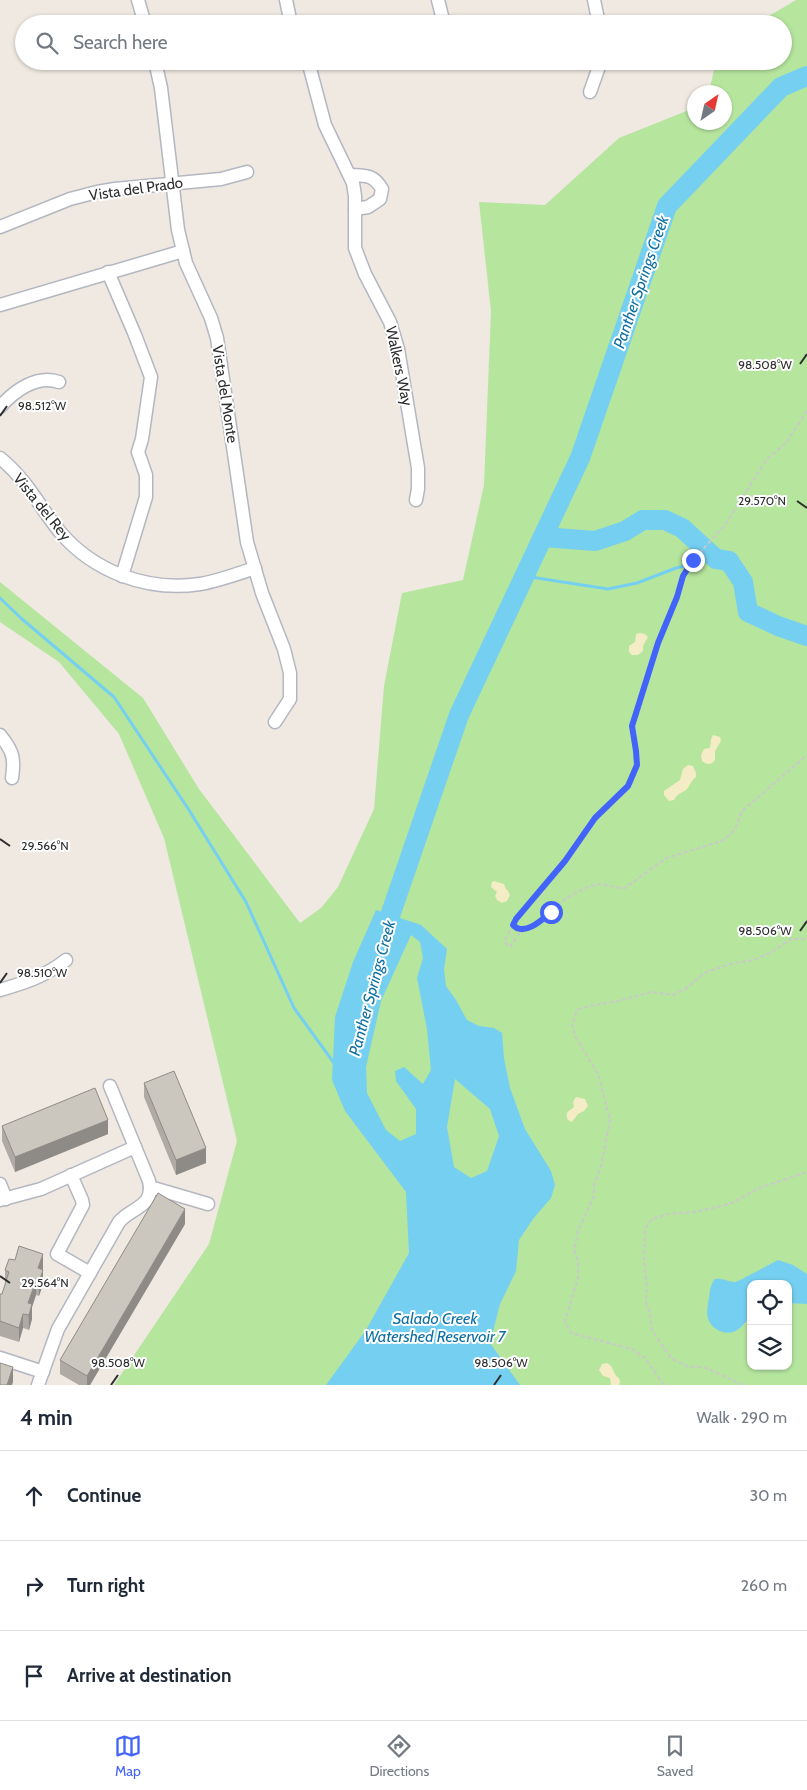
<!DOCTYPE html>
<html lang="en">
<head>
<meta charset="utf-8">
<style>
	body { margin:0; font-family:Cabin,sans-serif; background:#f2f2f3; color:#1f2937 }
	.controls { position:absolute; right:15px; bottom:15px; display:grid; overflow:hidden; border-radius:10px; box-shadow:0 1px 4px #0004 }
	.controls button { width:45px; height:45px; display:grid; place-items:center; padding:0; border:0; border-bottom:1px solid #e0e1e3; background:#fff; color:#1f2937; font:25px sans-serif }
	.compass { position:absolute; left:687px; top:85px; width:45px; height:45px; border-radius:50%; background:#fff; box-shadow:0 1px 4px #0004; rotate:34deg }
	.stop { position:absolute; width:15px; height:15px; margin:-11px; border:4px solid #4264fb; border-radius:50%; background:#fff }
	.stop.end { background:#4264fb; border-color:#fff; box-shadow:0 1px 5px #0008 }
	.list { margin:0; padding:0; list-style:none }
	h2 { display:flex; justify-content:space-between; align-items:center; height:65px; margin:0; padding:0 20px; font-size:21px }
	h2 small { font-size:16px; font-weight:400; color:#747a83 }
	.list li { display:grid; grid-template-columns:32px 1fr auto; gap:15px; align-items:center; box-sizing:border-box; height:90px; padding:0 20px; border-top:1px solid #e0e1e3 }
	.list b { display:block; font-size:19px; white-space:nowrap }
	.list em { font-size:16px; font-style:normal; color:#747a83 }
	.icon { flex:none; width:28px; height:28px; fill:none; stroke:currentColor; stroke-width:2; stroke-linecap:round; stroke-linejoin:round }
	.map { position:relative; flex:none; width:807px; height:1385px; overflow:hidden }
	.search { position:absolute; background:#fff; box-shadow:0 1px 4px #0004; left:15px; right:15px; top:15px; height:55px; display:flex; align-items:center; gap:12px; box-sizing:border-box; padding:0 18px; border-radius:28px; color:#747a83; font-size:19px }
	.sheet { height:335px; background:#fff }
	nav { display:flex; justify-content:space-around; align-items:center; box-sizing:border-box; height:70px; border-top:1px solid #e0e1e3; background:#fff; font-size:14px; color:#747a83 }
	nav a { display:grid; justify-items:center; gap:2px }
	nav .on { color:#4264fb }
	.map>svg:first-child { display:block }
</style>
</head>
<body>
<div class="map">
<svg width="807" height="1385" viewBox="0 0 807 1385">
	<rect width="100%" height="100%" fill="#efe9e1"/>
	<!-- green -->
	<path fill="#b6e59e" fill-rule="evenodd" d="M796 0H807V1385H114L209 1244 237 1141 164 838 119 734 59 662 0 622V582L143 698 199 789 300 923 321 908 338 887 374 809 384 686 402 593 463 580 484 485 491 311 479 202 545 205 619 138 694 108V122H724V92H709L716 61H783V24H755ZM751 1284H788V1366H751Z"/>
	<!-- sand -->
	<g fill="#f3ecc5">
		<path d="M640 633 645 634 648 637 643 646V651L638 655H632L629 652V646L635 642 636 634Z"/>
		<path d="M713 735 720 737 721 741 715 751V760C711 765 707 765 702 761L701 755 704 749 710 748 711 739Z"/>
		<path d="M688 765 693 766 696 773V777C690 782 690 786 686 790 680 794 677 794 674 800L669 801 664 795V791L680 780 683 769Z"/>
		<path d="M494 881 504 884 506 889 508 891 510 895 507 901 502 903 497 900 495 896 497 892 491 887 492 882Z"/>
		<path d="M576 1097 585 1099 588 1106 584 1111 578 1114 572 1122 568 1120C564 1111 570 1111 574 1107L573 1102Z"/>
		<path d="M607 1363C613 1366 612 1369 615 1374 617 1378 620 1377 620 1382L619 1385H611L610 1378 603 1376 599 1370 602 1364Z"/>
	</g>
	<!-- water -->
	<g fill="#75cff0" fill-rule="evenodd">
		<path d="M376 910 421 925 447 949 444 969 446 986 456 1000 467 1020 479 1026 494 1028 502 1033 504 1058 510 1088 525 1129 551 1171 555 1185 551 1198 533 1219 519 1240 516 1271 500 1304 490 1343 520 1385H326L366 1330 409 1253 406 1192 345 1111 332 1080 335 1017 353 962ZM411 935 420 942 423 958 417 978 427 1029 431 1070 423 1084 404 1067 395 1071 396 1081 416 1109V1134L400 1141 386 1130 367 1093 366 1067 381 1001ZM455 1079 490 1109 499 1136 487 1171 471 1178 454 1167 447 1127Z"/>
		<path d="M778 1260 793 1265 807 1274V1304L788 1303V1284H751V1316C746 1321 740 1330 733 1332 723 1335 710 1328 708 1318 706 1312 708 1304 709 1298 710 1291 710 1285 715 1279 724 1278 727 1282 735 1282 738 1282 772 1263 778 1260Z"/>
	</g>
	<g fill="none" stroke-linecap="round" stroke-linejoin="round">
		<!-- stream -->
		<g stroke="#75cff0" stroke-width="3">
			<path d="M524 576 608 589 637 583 676 568 716 559"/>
			<path d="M0 598 22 619 114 697 189 810 246 902 294 1008 334 1063"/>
		</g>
		<!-- river -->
		<g stroke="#75cff0" stroke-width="20">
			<path d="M543 537 595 541 625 531 643 520H665L682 528 716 559 729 561 743 582 748 612 778 626 807 636"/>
			<path d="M382 939 459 715 580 458 667 206 781 87 807 76"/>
		</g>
		<!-- minor casing -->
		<g stroke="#b4b7c1" stroke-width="15">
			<g id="minor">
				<path d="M138 0 145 24"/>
				<path d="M286 0 291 24"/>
				<path d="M438 0 444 24"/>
				<path d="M594 0 599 24"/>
				<path d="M155 61 161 88 178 230 186 263 211 318 217 338 247 542 262 593 284 649 290 673V699L275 722"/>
				<path d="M308 61 325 125 353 183 355 196V248L365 274 390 322 398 349 418 468V489L416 500"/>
				<path d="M590 92 601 61"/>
				<path d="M350 175C366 176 373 174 382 189L380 199 368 207 355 209"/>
				<path d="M0 227 70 199 97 192 115 189 221 179 247 172"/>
				<path d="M108 272 135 335 151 377 142 439 138 452 146 475V497L122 576"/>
				<path d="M0 305 183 251"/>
				<path d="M0 407C14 391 37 374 59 382"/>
				<path d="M0 458C27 480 39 506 60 532 94 572 148 592 200 584 218 581 237 574 255 568"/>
				<path d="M0 735C13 751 15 758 12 778"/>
				<path d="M0 990C24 983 46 976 66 960"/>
				<path d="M71 1175 82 1200 83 1205 57 1254 90 1273"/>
				<path d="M0 1184 6 1199"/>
				<path d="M150 1187 208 1204"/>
				<path d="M0 1200 41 1189 135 1147"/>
				<path d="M0 1358 43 1372"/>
				<path d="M38 1385 58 1329 119 1222C132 1207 155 1207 149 1181L110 1086"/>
			</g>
		</g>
		<!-- path -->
		<g stroke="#c9c9c9" stroke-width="2" stroke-dasharray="4 2.5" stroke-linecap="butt">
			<path d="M807 411 786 443 766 460 725 525 693 560 683 576 677 597 658 643 632 726 636 751 637 765 628 786 595 818 565 861 516 919 513 925C527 940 549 911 560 903 569 896 584 888 594 885 605 882 614 889 625 888L666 858 722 841 735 830 742 811 807 755"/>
			<path d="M513 925 504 941 507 945 511 946 521 930"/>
			<path d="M664 1385 645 1358 632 1349 571 1333 565 1322 578 1278V1261L574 1250 578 1231 594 1196V1185L601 1166 610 1121 599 1076 575 1036 572 1025 577 1010 589 1006 619 1001 651 992 673 995 687 988 704 973 730 964 753 960 770 953 791 939H807"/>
			<path d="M743 1385 706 1368 687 1366 671 1358 652 1330 650 1314 646 1302 647 1289 644 1261 645 1229 652 1219 668 1214 694 1212 718 1207 734 1202 759 1188 807 1172"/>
		</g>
		<!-- minor -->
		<use href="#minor" stroke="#fff" stroke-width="12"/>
	</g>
	<!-- wall -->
	<g fill="#afaba4">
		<path d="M144 1083 206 1163 176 1175 144 1097Z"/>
		<path d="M2 1126 108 1134 15 1172 2 1141Z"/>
		<path d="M185 1224 90 1385H79L60 1374V1360Z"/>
		<path d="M43 1269V1284L39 1296 36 1295 32 1307V1319L29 1330 23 1328 19 1342 0 1336V1294H2L5 1285V1270Z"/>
	</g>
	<!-- shaded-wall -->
	<g fill="#8e8b86">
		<path d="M108 1120V1134L15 1172V1157Z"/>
		<path d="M206 1148V1163L176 1175V1160Z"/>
		<path d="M185 1209V1224L90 1385H87V1376Z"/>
		<path d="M43 1254V1269L38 1283V1268Z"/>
		<path d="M43 1270V1284L39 1296V1282Z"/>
		<path d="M36 1281V1295L32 1307V1319L29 1330 28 1303Z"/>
		<path d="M23 1314V1328L19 1342V1328Z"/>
		<path d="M13 1367V1382L12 1385H7Z"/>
	</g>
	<!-- building -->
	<g fill="#cbc7bf" stroke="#8e8b86">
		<path d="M174 1071 206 1148 176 1160 144 1083Z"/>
		<path d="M95 1088 108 1120 15 1157 2 1126Z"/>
		<path d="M158 1193 185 1209 87 1376 60 1360Z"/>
		<path d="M19 1246 43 1254 38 1268 43 1270 39 1282 36 1281 28 1303 32 1304 29 1315 23 1314 19 1328 0 1321V1294H2L9 1272 5 1270 9 1259 15 1260Z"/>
		<path d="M0 1363 13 1367 7 1385H0Z"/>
	</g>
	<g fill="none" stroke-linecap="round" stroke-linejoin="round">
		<!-- route -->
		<path stroke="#4264fb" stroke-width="6" d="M551 912C542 920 524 937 513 925L516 919 565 861 595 818 628 786 637 765 636 751 632 726 658 643 677 597 683 576 693 560"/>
	</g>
	<!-- ticks -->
	<path fill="none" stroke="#2e2e2e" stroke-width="2" d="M800 364 807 354M0 416 7 406M797 501 807 508M0 839 10 846M800 931 807 921M0 983 7 973M0 1276 10 1283M111 1385 118 1375M494 1385 501 1375"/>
	<g text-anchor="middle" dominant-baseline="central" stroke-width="4" stroke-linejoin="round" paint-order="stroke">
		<!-- street labels -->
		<g font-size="15" fill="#2e2e2e" stroke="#fff">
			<text transform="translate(136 189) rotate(-8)">Vista del Prado</text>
			<text transform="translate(399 366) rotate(78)">Walkers Way</text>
			<text transform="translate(225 394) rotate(81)">Vista del Monte</text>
			<text transform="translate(42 507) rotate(51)">Vista del Rey</text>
		</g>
		<!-- water labels -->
		<g font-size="16" font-style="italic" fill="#0d6fa3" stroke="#fff">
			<text transform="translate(641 282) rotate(-71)">Panther Springs Creek</text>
			<text transform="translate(372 988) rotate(-75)">Panther Springs Creek</text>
			<text x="435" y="1318">Salado Creek<tspan x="435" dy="18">Watershed Reservoir 7</tspan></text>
		</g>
	</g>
	<g font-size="12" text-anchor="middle" fill="#2e2e2e" stroke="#fff" stroke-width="4" stroke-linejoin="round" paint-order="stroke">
		<text x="765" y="369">98.508°W</text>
		<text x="42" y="410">98.512°W</text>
		<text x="762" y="505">29.570°N</text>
		<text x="45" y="850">29.566°N</text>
		<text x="765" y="935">98.506°W</text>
		<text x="42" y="977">98.510°W</text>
		<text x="45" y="1287">29.564°N</text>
		<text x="118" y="1367">98.508°W</text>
		<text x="501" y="1367">98.506°W</text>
	</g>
</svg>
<div class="controls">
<button><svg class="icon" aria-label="locate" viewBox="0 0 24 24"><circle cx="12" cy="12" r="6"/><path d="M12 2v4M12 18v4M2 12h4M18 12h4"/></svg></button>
<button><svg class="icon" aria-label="layers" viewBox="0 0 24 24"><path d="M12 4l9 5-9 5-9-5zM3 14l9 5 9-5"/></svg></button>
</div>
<svg class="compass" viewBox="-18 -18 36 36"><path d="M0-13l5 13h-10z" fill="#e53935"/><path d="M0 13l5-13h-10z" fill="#747a83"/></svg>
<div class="stop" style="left:551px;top:912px"></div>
<div class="stop end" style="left:693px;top:560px"></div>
<div class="search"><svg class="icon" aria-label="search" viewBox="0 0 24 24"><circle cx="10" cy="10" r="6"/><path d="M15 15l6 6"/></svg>Search here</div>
</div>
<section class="sheet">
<h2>4 min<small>Walk · 290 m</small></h2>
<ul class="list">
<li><svg class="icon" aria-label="ahead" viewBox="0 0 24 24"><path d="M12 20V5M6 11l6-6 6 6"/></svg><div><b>Continue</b></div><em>30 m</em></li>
<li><svg class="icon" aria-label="right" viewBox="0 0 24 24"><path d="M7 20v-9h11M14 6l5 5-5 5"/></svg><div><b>Turn right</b></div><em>260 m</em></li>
<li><svg class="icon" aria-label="arrive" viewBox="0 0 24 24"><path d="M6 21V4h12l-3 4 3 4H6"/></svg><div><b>Arrive at destination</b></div></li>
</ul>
</section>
<nav>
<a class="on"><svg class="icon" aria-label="map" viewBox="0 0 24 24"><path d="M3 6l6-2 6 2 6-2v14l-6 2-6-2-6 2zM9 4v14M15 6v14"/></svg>Map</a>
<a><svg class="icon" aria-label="directions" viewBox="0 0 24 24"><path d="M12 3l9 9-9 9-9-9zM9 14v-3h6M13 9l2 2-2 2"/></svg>Directions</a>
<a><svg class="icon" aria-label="saved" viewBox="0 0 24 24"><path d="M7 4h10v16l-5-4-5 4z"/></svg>Saved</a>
</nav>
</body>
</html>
